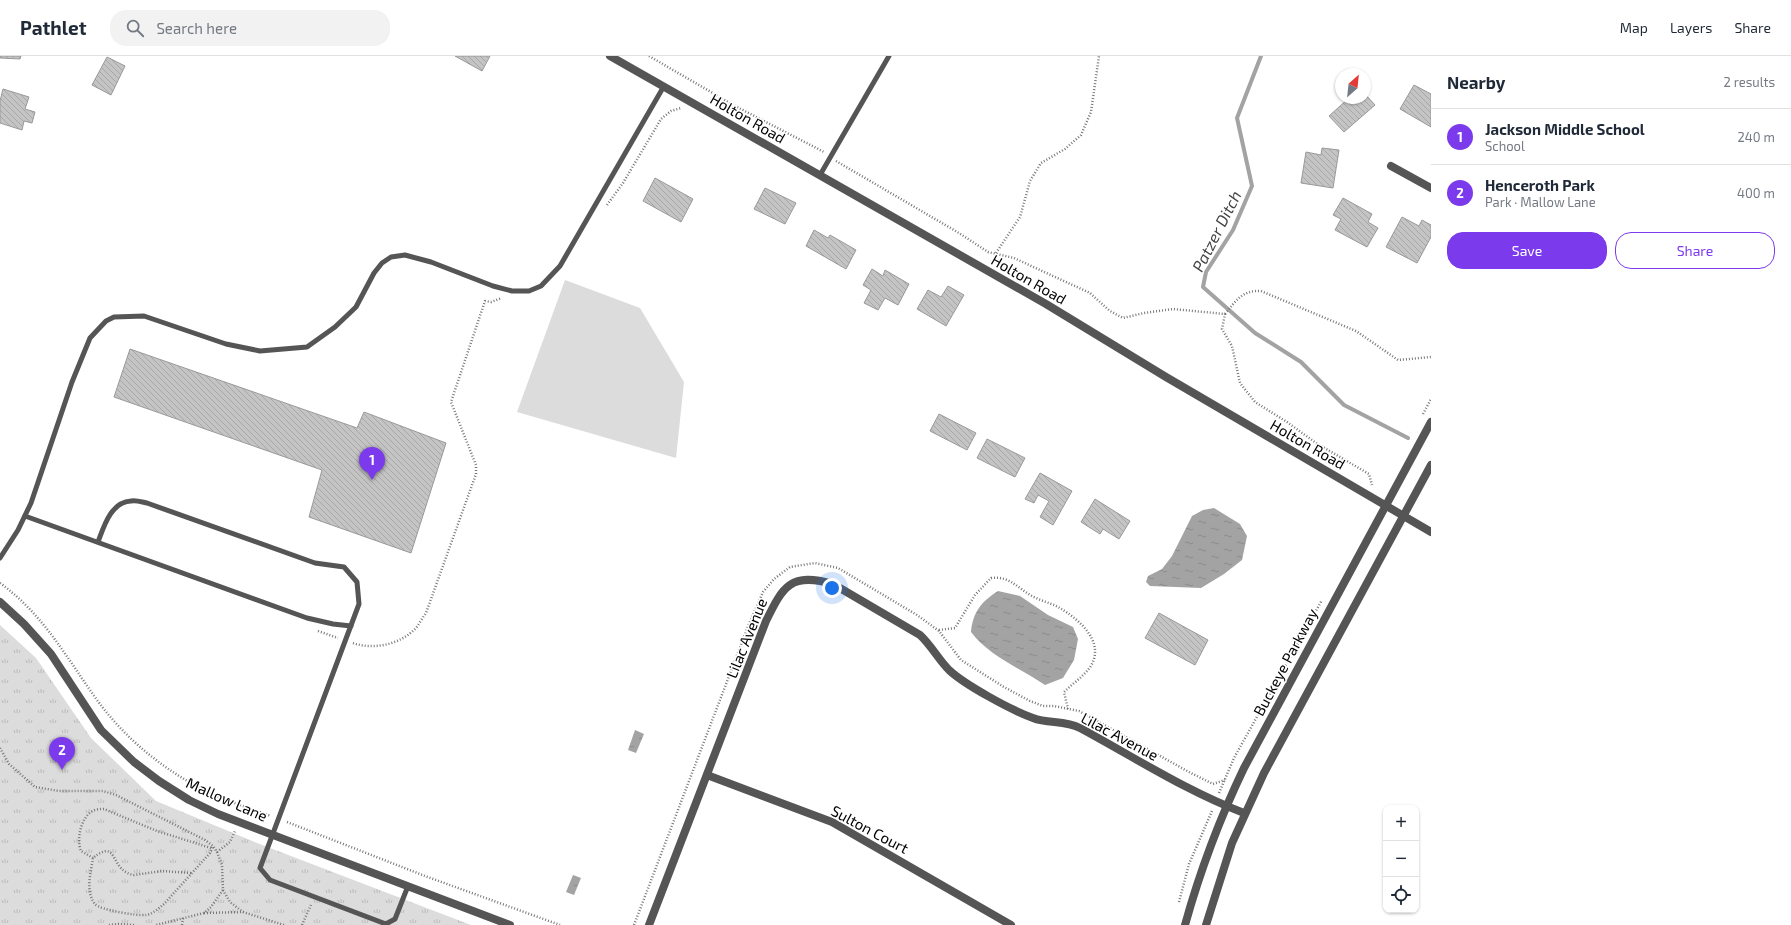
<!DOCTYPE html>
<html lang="en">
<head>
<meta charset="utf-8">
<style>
	body { margin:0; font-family:"Exo 2",sans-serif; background:#f2f2f3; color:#1f2937 }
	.controls { position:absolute; right:12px; bottom:12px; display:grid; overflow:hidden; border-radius:8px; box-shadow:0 1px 3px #0004 }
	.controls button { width:36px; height:36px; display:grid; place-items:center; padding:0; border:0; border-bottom:1px solid #e0e1e3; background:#fff; color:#1f2937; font:20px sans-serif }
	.compass { position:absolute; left:1335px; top:12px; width:36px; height:36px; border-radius:50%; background:#fff; box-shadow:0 1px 3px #0004; rotate:27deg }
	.you { position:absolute; left:832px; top:532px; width:14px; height:14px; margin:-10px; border:3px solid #fff; border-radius:50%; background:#1a73e8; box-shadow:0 0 0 6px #1a73e833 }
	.badge { display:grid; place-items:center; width:26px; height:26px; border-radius:50%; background:#7c3aed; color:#fff; font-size:13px; font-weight:700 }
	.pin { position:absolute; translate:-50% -33px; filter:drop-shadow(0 1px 2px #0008) }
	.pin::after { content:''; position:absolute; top:21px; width:14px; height:12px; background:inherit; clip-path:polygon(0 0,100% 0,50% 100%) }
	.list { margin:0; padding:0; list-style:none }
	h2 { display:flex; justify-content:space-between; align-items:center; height:52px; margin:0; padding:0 16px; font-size:17px }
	h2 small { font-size:13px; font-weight:400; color:#747a83 }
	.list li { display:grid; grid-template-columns:26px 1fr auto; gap:12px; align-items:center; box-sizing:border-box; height:56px; padding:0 16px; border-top:1px solid #e0e1e3 }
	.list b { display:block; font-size:15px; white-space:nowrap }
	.list p { margin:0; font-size:13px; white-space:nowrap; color:#747a83 }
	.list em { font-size:13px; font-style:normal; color:#747a83 }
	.actions { display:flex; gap:8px; padding:12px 16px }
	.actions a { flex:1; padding:9px 0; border:1px solid #7c3aed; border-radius:16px; text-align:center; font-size:14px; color:#7c3aed }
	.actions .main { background:#7c3aed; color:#fff }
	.icon { flex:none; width:22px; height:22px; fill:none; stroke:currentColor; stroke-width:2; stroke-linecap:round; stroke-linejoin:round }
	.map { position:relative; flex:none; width:1431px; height:869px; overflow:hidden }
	header { display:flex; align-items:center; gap:24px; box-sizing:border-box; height:56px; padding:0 20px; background:#fff; border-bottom:1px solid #e0e1e3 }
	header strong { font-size:19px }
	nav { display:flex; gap:22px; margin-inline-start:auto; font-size:14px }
	.search { width:280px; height:36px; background:#f2f2f3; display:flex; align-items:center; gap:10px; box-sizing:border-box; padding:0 14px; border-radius:16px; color:#747a83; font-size:15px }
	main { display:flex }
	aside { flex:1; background:#fff }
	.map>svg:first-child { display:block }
</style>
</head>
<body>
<header>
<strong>Pathlet</strong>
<div class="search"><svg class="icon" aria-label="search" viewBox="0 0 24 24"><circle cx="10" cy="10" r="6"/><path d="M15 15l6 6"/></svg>Search here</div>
<nav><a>Map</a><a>Layers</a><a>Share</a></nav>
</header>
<main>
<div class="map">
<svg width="1431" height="869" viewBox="0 0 1431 869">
	<defs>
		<pattern id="park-tufts" width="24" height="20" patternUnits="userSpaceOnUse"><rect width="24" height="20" fill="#dcdcdc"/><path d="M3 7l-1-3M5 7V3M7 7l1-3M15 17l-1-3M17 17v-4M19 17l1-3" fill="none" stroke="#bbb"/></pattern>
		<pattern id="water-ripples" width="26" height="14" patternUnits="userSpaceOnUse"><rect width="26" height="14" fill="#a3a3a3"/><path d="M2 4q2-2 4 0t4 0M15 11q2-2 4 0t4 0" fill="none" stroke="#8b8b8b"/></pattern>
		<pattern id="building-back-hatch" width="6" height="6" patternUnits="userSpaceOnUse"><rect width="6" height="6" fill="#c4c4c4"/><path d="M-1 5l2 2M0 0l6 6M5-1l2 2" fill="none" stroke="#a7a7a7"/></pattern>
	</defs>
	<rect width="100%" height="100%" fill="#fff"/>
	<!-- green -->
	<path fill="#dcdcdc" d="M565 224 640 252 684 326 676 402 517 356Z"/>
	<!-- park -->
	<path fill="url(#park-tufts)" d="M0 569 36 602 91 682 156 745 257 787 471 869H0Z"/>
	<!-- water -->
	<g fill="url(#water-ripples)">
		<path d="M1214 452 1240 468 1247 480 1242 504 1224 518 1201 532 1150 530 1146 526 1148 520 1162 513 1172 500 1192 460 1203 454Z"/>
		<path d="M998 535 1020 540 1048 559 1073 571 1078 583 1074 604 1063 622 1045 629C1020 612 989 600 971 576 973 556 981 546 998 535Z"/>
		<path d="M635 674 644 678 636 697 628 694Z"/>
		<path d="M573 819 581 822 574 839 566 836Z"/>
	</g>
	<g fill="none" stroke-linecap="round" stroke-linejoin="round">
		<!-- stream -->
		<path stroke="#a3a3a3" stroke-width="4" d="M1261 0 1237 62 1252 130 1233 174 1206 216 1203 231 1255 277 1301 306 1344 349 1408 382"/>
	</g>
	<!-- building -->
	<g fill="url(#building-back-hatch)" stroke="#999">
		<path d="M0 0H21L20 3 0 2Z"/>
		<path d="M455 0H490L482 15Z"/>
		<path d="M107 1 125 10 111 39 92 29Z"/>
		<path d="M1414 29 1431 38V71L1400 53Z"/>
		<path d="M3 33 29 41 25 53 35 56 32 67 24 65 22 74 0 67V45Z"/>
		<path d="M1365 38 1375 49 1344 76 1329 60 1349 42H1365Z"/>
		<path d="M1322 92 1339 94 1333 132 1301 127 1306 96 1321 99Z"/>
		<path d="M655 122 693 143 681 166 643 145Z"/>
		<path d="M765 132 796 147 785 168 754 153Z"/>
		<path d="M1343 142 1372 158 1368 166 1378 172 1367 191 1335 174 1341 163 1333 159Z"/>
		<path d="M1402 161 1419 170 1422 164 1431 169V181L1417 207 1386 191Z"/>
		<path d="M814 174 828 182 830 179 856 194 846 213 806 190Z"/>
		<path d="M872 213 883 220 885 214 909 228 898 249 885 242 878 254 864 247 871 234 863 229Z"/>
		<path d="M948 230 964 239 946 270 917 253 928 234 941 241Z"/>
		<path d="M130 293 357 372 364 356 446 387 411 497 309 461 322 414 114 341Z"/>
		<path d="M939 358 976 377 967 394 930 375Z"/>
		<path d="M987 383 1025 402 1015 421 977 402Z"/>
		<path d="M1040 417 1072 435 1053 469 1040 461 1049 445 1038 439 1034 447 1025 443Z"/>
		<path d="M1095 443 1130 465 1119 483 1103 473 1100 478 1081 466Z"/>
		<path d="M1159 557 1208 584 1195 609 1145 582Z"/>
	</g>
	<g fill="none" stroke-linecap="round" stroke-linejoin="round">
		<!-- path -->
		<g stroke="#777" stroke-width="2.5" stroke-dasharray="1 2" stroke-linecap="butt">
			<path d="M649 0 735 50 824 96"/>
			<path d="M836 105 959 177 988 196 1014 202 1090 237 1110 255 1123 262 1144 257 1173 253 1225 258 1222 273 1232 290 1240 327 1255 346 1287 366 1316 387 1369 418 1372 429"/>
			<path d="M607 149 623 127 661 63 671 55 681 52"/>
			<path d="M996 197 1020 161 1030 125 1041 107 1065 93 1081 79 1091 56 1099 0"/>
			<path d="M1225 258C1236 245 1242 234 1261 235L1356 275 1398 304 1431 301"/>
			<path d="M1423 358 1431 343"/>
			<path d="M0 527C44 559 66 601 97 644 124 681 160 711 200 732 222 744 247 751 271 760"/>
			<path d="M939 574 955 572 975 539 991 522C1010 520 1016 531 1032 540 1041 545 1051 547 1060 552 1078 563 1104 584 1092 608 1085 620 1073 627 1064 636L1068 653"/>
			<path d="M318 575 338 582"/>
			<path d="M353 587C373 594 399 589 415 573 419 569 422 562 426 557L476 418V409L451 346 485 245 491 246 502 242"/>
			<path d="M0 692 9 708 35 731 59 735H103L116 739 205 784 213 790 217 796 222 809 223 834 211 851 204 857 156 869"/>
			<path d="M1219 737 1234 702 1322 544"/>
			<path d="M287 766 425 820 560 869"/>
			<path d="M217 796 230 786 235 775"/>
			<path d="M93 802 81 795C76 783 81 759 95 754 98 753 101 753 104 753L157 775 211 792"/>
			<path d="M191 817 162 815 134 819C109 815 119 781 93 802 91 815 85 836 95 848 100 854 137 860 146 859 153 858 159 852 164 848L210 797 213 790"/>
			<path d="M223 834 230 846 243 856"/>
			<path d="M1179 846 1189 808 1212 755"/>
			<path d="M204 857 243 856 284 869"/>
			<path d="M109 869 118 868 134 869"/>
			<path d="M182 869 183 862"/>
			<path d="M302 869 311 849"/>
			<path d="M634 869 749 568 763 536 774 523 790 511 815 507 838 512 917 559 939 575 961 604 1004 631 1030 645 1043 650H1054L1079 655 1189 716 1213 728 1225 724"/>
		</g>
		<!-- service -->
		<g stroke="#555" stroke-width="5">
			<path d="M820 119 889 0"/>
			<path d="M25 460 307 562 333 568 351 570"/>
			<path d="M98 486C104 470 111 446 131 445 136 444 142 446 147 447L315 507 344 511 357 526 359 548 260 812 270 824 386 868 395 863 408 830"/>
			<path d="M0 502 18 474 31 447 72 326 90 282 106 265 114 261 144 260 226 288 260 295 307 291 335 271 356 251 374 217 382 207 391 201 405 199 431 206 493 230 512 235H529L541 230 560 210 664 30"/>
		</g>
		<!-- minor -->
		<g stroke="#555" stroke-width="8">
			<path d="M1391 110 1431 132"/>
			<path d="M0 546 24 568 51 598 101 674 134 706 159 725 189 744 218 758 510 869"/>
			<path d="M707 719 832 766 1011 869"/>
			<path d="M649 869 766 565C783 530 791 516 833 528L920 579C931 589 938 603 949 614 965 629 1011 654 1033 662 1048 668 1065 664 1080 672 1134 701 1186 735 1244 757"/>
		</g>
		<!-- tertiary -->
		<g stroke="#555" stroke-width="8">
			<path d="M610 0 1046 248 1166 321 1431 476"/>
			<path d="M1185 869C1200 815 1220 762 1244 712L1431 366"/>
			<path d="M1206 869 1232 787 1264 717 1431 409"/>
		</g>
	</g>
	<g text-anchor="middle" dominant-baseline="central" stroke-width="3" stroke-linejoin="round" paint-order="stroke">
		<!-- street labels -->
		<g font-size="15" fill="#000" stroke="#fff">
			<text transform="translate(748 62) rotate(30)">Holton Road</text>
			<text transform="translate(1029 223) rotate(30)">Holton Road</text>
			<text transform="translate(1308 388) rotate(30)">Holton Road</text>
			<text transform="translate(746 582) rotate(-68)">Lilac Avenue</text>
			<text transform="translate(1285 606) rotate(-62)">Buckeye Parkway</text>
			<text transform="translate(1120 680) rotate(28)">Lilac Avenue</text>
			<text transform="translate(227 743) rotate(24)">Mallow Lane</text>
			<text transform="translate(870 773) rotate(28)">Sulton Court</text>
		</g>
		<!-- water labels -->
		<g font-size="16" font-style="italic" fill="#444" stroke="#fff">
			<text transform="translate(1216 175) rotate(-63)">Patzer Ditch</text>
		</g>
	</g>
</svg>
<div class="controls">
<button>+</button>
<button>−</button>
<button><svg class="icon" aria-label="locate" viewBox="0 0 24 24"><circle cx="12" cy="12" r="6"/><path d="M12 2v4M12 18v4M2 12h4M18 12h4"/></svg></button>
</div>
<svg class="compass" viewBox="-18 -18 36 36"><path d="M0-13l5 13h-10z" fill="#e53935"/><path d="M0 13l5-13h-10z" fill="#747a83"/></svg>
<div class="you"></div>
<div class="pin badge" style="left:372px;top:424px">1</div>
<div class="pin badge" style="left:62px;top:714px">2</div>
</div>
<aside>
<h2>Nearby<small>2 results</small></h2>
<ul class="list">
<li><span class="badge">1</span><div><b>Jackson Middle School</b><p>School</p></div><em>240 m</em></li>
<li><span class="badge">2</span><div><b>Henceroth Park</b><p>Park · Mallow Lane</p></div><em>400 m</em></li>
</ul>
<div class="actions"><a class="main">Save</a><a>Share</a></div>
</aside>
</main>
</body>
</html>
